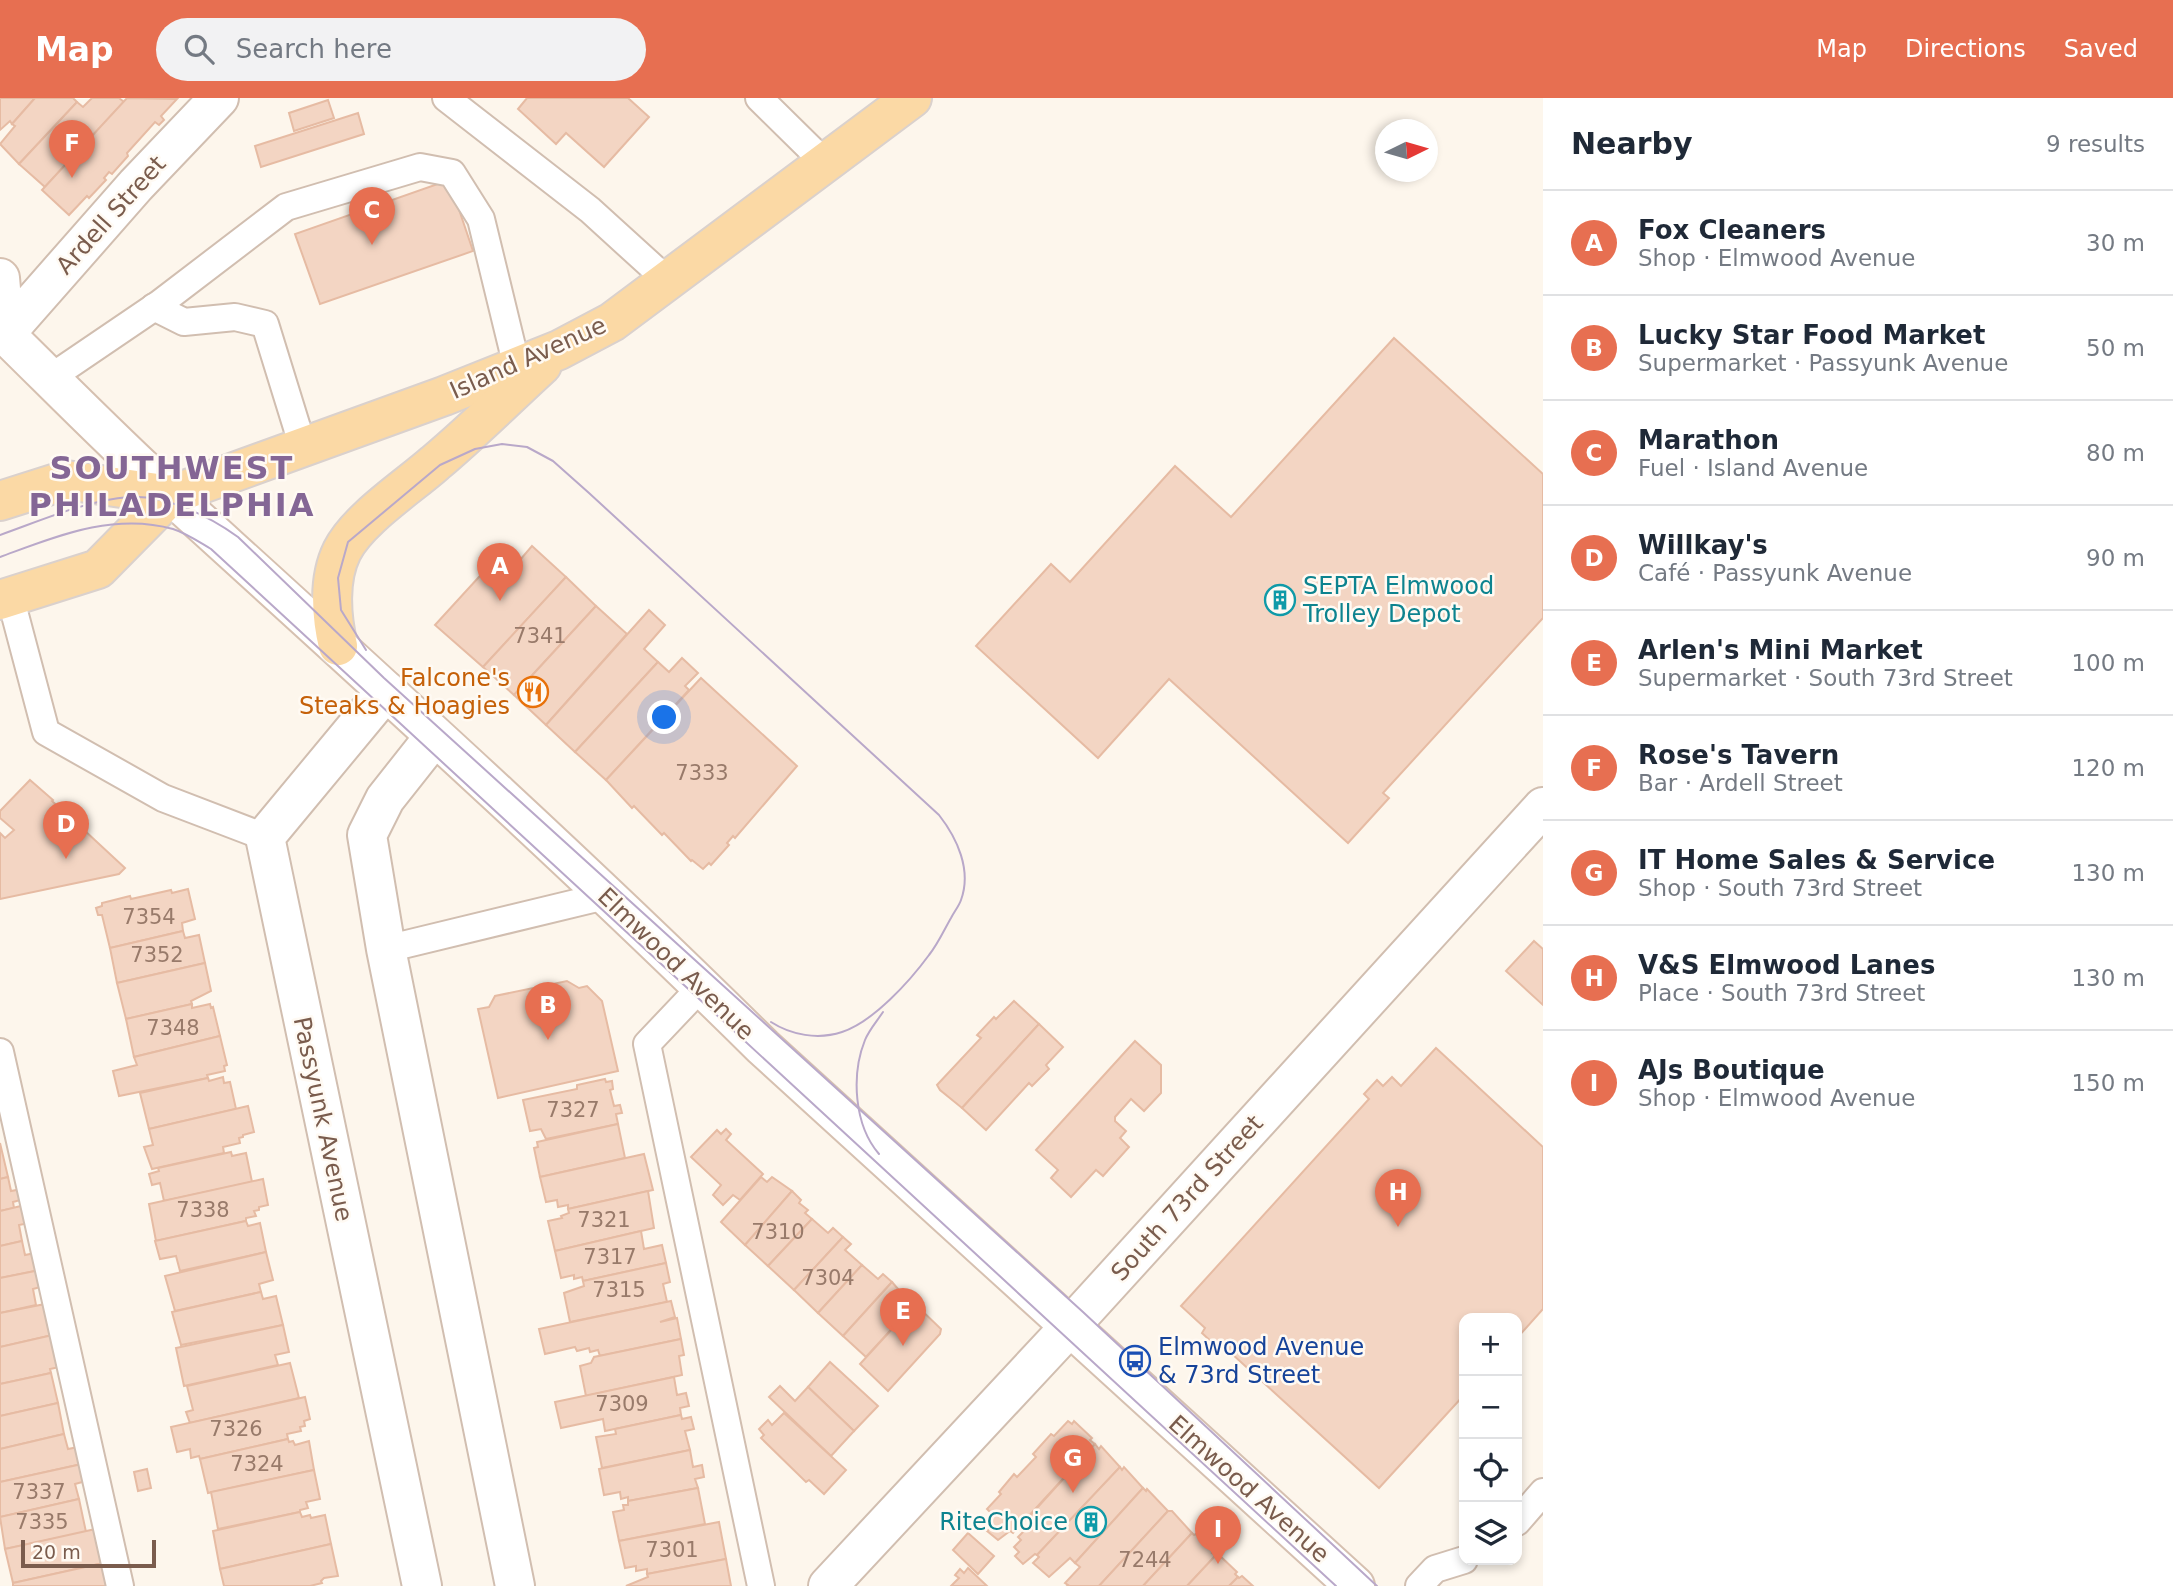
<!DOCTYPE html>
<html lang="en">
<head>
<meta charset="utf-8">
<style>
	body { margin:0; font-family:"DejaVu Sans",sans-serif; background:#f2f2f3; color:#1f2937 }
	.controls { position:absolute; right:21px; bottom:21px; display:grid; overflow:hidden; border-radius:14px; box-shadow:0 4px 10px #0003 }
	.controls button { width:63px; height:63px; display:grid; place-items:center; padding:0; border:0; border-bottom:2px solid #e0e1e3; background:#fff; color:#1f2937; font:35px sans-serif }
	.compass { position:absolute; left:1375px; top:21px; width:63px; height:63px; border-radius:50%; background:#fff; box-shadow:0 4px 10px #0003; rotate:85deg }
	.scale { position:absolute; left:21px; bottom:18px; width:135px; box-sizing:border-box; padding-left:7px; border:4px solid #7a5c4d; border-top:0; font-size:19px; line-height:24px; white-space:nowrap; color:#7a5c4d; -webkit-text-stroke:5px #fffaf3; paint-order:stroke }
	.you { position:absolute; left:665px; top:620px; width:24px; height:24px; margin:-18px; border:5px solid #fff; border-radius:50%; background:#1a73e8; box-shadow:0 0 0 10px #1a73e833 }
	.badge { display:grid; place-items:center; width:46px; height:46px; border-radius:50%; background:#e76f51; color:#fff; font-size:23px; font-weight:700 }
	.pin { position:absolute; translate:-50% -58px; filter:drop-shadow(0 2px 4px #0008) }
	.pin::after { content:''; position:absolute; top:37px; width:24px; height:21px; background:inherit; clip-path:polygon(0 0,100% 0,50% 100%) }
	.list { margin:0; padding:0; list-style:none }
	h2 { display:flex; justify-content:space-between; align-items:center; height:91px; margin:0; padding:0 28px; font-size:30px }
	h2 small { font-size:23px; font-weight:400; color:#747a83 }
	.list li { display:grid; grid-template-columns:46px 1fr auto; gap:21px; align-items:center; box-sizing:border-box; height:105px; padding:0 28px; border-top:2px solid #e0e1e3 }
	.list b { display:block; font-size:26px; white-space:nowrap }
	.list p { margin:0; font-size:23px; white-space:nowrap; color:#747a83 }
	.list em { font-size:23px; font-style:normal; color:#747a83 }
	.icon { flex:none; width:38px; height:38px; fill:none; stroke:currentColor; stroke-width:2; stroke-linecap:round; stroke-linejoin:round }
	.map { position:relative; flex:none; width:1543px; height:1488px; overflow:hidden }
	header { display:flex; align-items:center; gap:42px; box-sizing:border-box; height:98px; padding:0 35px; background:#e76f51; color:#fff }
	header strong { font-size:33px }
	nav { display:flex; gap:38px; margin-inline-start:auto; font-size:24px }
	.search { width:490px; height:63px; background:#f2f2f3; display:flex; align-items:center; gap:18px; box-sizing:border-box; padding:0 24px; border-radius:38px; color:#747a83; font-size:26px }
	main { display:flex }
	aside { flex:1; background:#fff }
	.map>svg:first-child { display:block }
</style>
</head>
<body>
<header>
<strong>Map</strong>
<div class="search"><svg class="icon" aria-label="search" viewBox="0 0 24 24"><circle cx="10" cy="10" r="6"/><path d="M15 15l6 6"/></svg>Search here</div>
<nav><a>Map</a><a>Directions</a><a>Saved</a></nav>
</header>
<main>
<div class="map">
<svg width="1543" height="1488" viewBox="0 0 1543 1488">
	<rect width="100%" height="100%" fill="#fdf6ec"/>
	<!-- building -->
	<g fill="#f3d5c3" stroke="#e6bba3" stroke-width="2">
		<path d="M0 0H35L12 26 10 23 0 32Z"/>
		<path d="M35 0H73L77 4 19 66 0 46 15 28 12 26Z"/>
		<path d="M92 0H119L124 4 45 89 19 66 77 4 83 9Z"/>
		<path d="M127 0 177 1 161 18 164 22 159 27 155 24 127 55 128 58 112 76 109 74 104 80 106 82 89 100 87 98 69 117 42 92Z"/>
		<path d="M527 0H628L649 19 604 69 566 35 556 46 518 11Z"/>
		<path d="M328 2 334 20 294 33 289 15Z"/>
		<path d="M358 15 364 36 261 69 255 48Z"/>
		<path d="M449 82 473 153 320 206 295 136Z"/>
		<path d="M1394 240 1543 376V520L1383 695 1389 700 1348 745 1169 581 1098 660 976 548 1051 466 1070 484 1175 368 1231 419Z"/>
		<path d="M532 448 566 479 483 569 435 527 500 456 514 469Z"/>
		<path d="M566 479 596 508 514 597 483 569Z"/>
		<path d="M596 508 627 536 546 627 514 597Z"/>
		<path d="M649 512 665 527 644 551 658 564 575 654 546 627Z"/>
		<path d="M682 560 698 575 685 588 689 592 606 682 575 654 658 564 669 574Z"/>
		<path d="M701 580 797 668 735 740 733 738 727 745 729 747 711 767 709 765 703 771 692 762 691 763 664 735 662 737 634 708 632 710 606 682Z"/>
		<path d="M30 682 53 702 52 703 64 714 60 718 80 737 84 732 125 770 119 776 0 801V735L5 740 14 732 0 720V713Z"/>
		<path d="M188 791 195 821 182 825 183 833 110 850 102 817H98L96 810 102 808V805L130 798 131 801 171 792 172 795Z"/>
		<path d="M183 833 185 840 199 837 205 865 117 885 110 850Z"/>
		<path d="M1534 843 1543 851V907L1506 873Z"/>
		<path d="M205 865 211 893 191 903 192 906 126 921 117 885Z"/>
		<path d="M567 883 579 890 587 888 602 903 618 973 498 1000 478 911 489 909 495 898Z"/>
		<path d="M1014 903 1039 926 962 1010 940 992 937 987 981 940 977 937 994 919 996 921Z"/>
		<path d="M192 906V910L210 906 211 910 213 909 220 938 134 959 126 921Z"/>
		<path d="M1039 926 1063 949 1046 967 1049 971 1032 988 1029 985 986 1032 962 1010Z"/>
		<path d="M220 938 227 967 224 968 225 973 207 977 208 980 119 998 113 973 137 967 134 959Z"/>
		<path d="M1135 943 1161 967V995L1144 1013 1131 1001 1115 1019V1023L1126 1033 1120 1040 1129 1049 1103 1078 1096 1072 1071 1099 1051 1080 1058 1072 1036 1052Z"/>
		<path d="M1436 950 1543 1049V1211L1517 1240V1220H1464V1297L1379 1390 1220 1245 1217 1249 1202 1235 1205 1230 1181 1208 1369 1001 1364 996 1377 982 1383 988 1392 979 1401 988Z"/>
		<path d="M223 979 224 985 230 984 236 1011 149 1031 140 995 208 980 209 983Z"/>
		<path d="M605 981 606 984 612 983 613 991 610 992 614 1008 620 1007 622 1015 616 1016 618 1026 546 1041 541 1031 530 1033 523 1002 577 991V987Z"/>
		<path d="M248 1008 254 1034 243 1037V1039L239 1040 240 1045 223 1049 224 1055 152 1071 144 1049 153 1047 149 1031Z"/>
		<path d="M618 1026 625 1060 540 1079 534 1050 538 1049 537 1044Z"/>
		<path d="M726 1031 731 1036 726 1042 763 1076 740 1102 733 1097 723 1107 713 1097 721 1087 691 1059 717 1032 721 1036Z"/>
		<path d="M0 1045 8 1079 0 1081Z"/>
		<path d="M231 1054 232 1058 246 1055 252 1084 164 1103 160 1085 152 1087 149 1076 159 1073 158 1070Z"/>
		<path d="M644 1056 653 1092 568 1111V1107L558 1109 557 1102 546 1104 540 1079Z"/>
		<path d="M8 1079 11 1093 22 1091 24 1101 13 1104 14 1110 0 1113V1081Z"/>
		<path d="M761 1079 767 1084 772 1079 792 1093 745 1147 721 1124Z"/>
		<path d="M263 1081 268 1107 259 1109V1112L254 1113 256 1118 246 1120V1123L156 1143 149 1106Z"/>
		<path d="M648 1093 654 1130 555 1153 548 1123 562 1120 561 1118 569 1115 568 1111Z"/>
		<path d="M792 1093 801 1102 799 1105 808 1112 805 1115 812 1121 768 1168 745 1147Z"/>
		<path d="M25 1107 29 1125 19 1127 22 1143 0 1148V1113Z"/>
		<path d="M812 1121 828 1135 833 1130 843 1139 794 1192 768 1168Z"/>
		<path d="M246 1123 248 1128 260 1125 266 1154 180 1173 176 1158 160 1161 155 1143Z"/>
		<path d="M641 1133 644 1151 662 1147 666 1165 583 1183 582 1179 574 1181V1177L561 1180 555 1153Z"/>
		<path d="M843 1139 851 1146 845 1152 862 1167 818 1215 794 1192Z"/>
		<path d="M22 1143 25 1157 40 1154V1172L0 1180V1148Z"/>
		<path d="M266 1154 273 1182 259 1186 261 1194 175 1213 165 1178Z"/>
		<path d="M666 1165 670 1184 663 1186 667 1204 570 1224 564 1195 584 1188 583 1183Z"/>
		<path d="M862 1167 878 1181 883 1176 892 1184 843 1238 818 1215Z"/>
		<path d="M40 1172 44 1188 33 1191 36 1207 0 1215V1180Z"/>
		<path d="M892 1184 898 1191 894 1195 911 1210 866 1259 843 1238Z"/>
		<path d="M261 1194 263 1201 276 1198 283 1227 181 1247 172 1214Z"/>
		<path d="M671 1203 675 1219 660 1224 677 1220 681 1241 600 1258 598 1252 590 1254 589 1250 577 1253 575 1249 545 1256 539 1231Z"/>
		<path d="M50 1205 57 1236 0 1249V1215Z"/>
		<path d="M915 1206 941 1231 940 1236 888 1293 860 1266Z"/>
		<path d="M283 1227 289 1254 275 1257 278 1267 184 1288 176 1250Z"/>
		<path d="M57 1236 64 1268 50 1271 51 1275 0 1286V1249Z"/>
		<path d="M681 1241 684 1257 679 1258 682 1277 586 1298 580 1268 591 1265 594 1259Z"/>
		<path d="M830 1264 878 1308 854 1333 808 1289Z"/>
		<path d="M290 1265 299 1300 190 1325 186 1314 193 1312 187 1288Z"/>
		<path d="M51 1275 58 1305 0 1318V1286Z"/>
		<path d="M674 1279 677 1297 686 1295 689 1308 680 1310 681 1317 605 1333 603 1321 561 1330 555 1304Z"/>
		<path d="M780 1288 795 1303 808 1289 854 1333 831 1358 769 1299Z"/>
		<path d="M305 1299 310 1321 304 1323 305 1328 300 1329 301 1333 287 1336 288 1341 200 1361 199 1358 191 1360 190 1351 177 1354 171 1329Z"/>
		<path d="M58 1305 64 1336 0 1351V1318Z"/>
		<path d="M784 1315 846 1372 824 1396 809 1382 806 1384 761 1340 764 1337 759 1331 768 1322 772 1327Z"/>
		<path d="M681 1317 682 1321 691 1319 694 1331 685 1333 690 1352 602 1370 596 1339 616 1336 615 1331Z"/>
		<path d="M1068 1323 1072 1326 1074 1323 1092 1340 1090 1342 1095 1346 1013 1435 1010 1433 998 1442 987 1433 993 1428 986 1422 992 1416 987 1411 1001 1396 999 1394 1014 1376 1017 1379 1036 1359 1033 1356 1051 1336 1054 1338Z"/>
		<path d="M64 1336 68 1351 78 1349 82 1366 0 1384V1351Z"/>
		<path d="M288 1341 289 1344 293 1343 295 1347 309 1343 314 1372 208 1395 200 1361Z"/>
		<path d="M1095 1346 1099 1351 1101 1348 1120 1369 1037 1457 1035 1456 1023 1466 1015 1458 1019 1454 1014 1449 1021 1442 1018 1439 1032 1425 1027 1421Z"/>
		<path d="M690 1352 693 1369 702 1367 704 1379 695 1381 698 1390 628 1403V1399L621 1401 620 1394 604 1397 599 1371Z"/>
		<path d="M82 1366 86 1383 75 1386 79 1401 0 1419V1384Z"/>
		<path d="M1120 1369 1122 1372 1124 1369 1143 1390 1075 1465 1070 1460 1049 1479 1033 1465 1039 1459 1037 1457Z"/>
		<path d="M147 1371 151 1390 138 1393 134 1374Z"/>
		<path d="M314 1372 320 1401 306 1404 308 1410 300 1412V1414L218 1431 211 1394Z"/>
		<path d="M698 1390 705 1426 619 1443 613 1414 624 1412 623 1407H628V1403Z"/>
		<path d="M1143 1390 1146 1393 1147 1391 1168 1413 1099 1488H1067L1068 1487 1065 1485 1080 1469 1075 1465Z"/>
		<path d="M79 1401 86 1434 5 1451 0 1419Z"/>
		<path d="M1168 1413H1172L1192 1435 1143 1488H1099Z"/>
		<path d="M300 1414 302 1419 310 1417 311 1420 325 1417 331 1446 220 1471 213 1433Z"/>
		<path d="M719 1424 726 1461 647 1476V1471L636 1473V1468L625 1470 619 1443Z"/>
		<path d="M100 1430 108 1464 13 1485 5 1451Z"/>
		<path d="M968 1435 994 1458 978 1476 953 1452Z"/>
		<path d="M1192 1435 1194 1437 1196 1436 1214 1453 1212 1455 1216 1457 1187 1488H1143Z"/>
		<path d="M331 1446 338 1478 324 1480 321 1483 322 1485 310 1488H224L220 1471Z"/>
		<path d="M1216 1457 1217 1459 1219 1457 1237 1474 1235 1476 1238 1479 1229 1488H1187Z"/>
		<path d="M726 1461 731 1488H626L648 1479 647 1476Z"/>
		<path d="M108 1464 113 1488H13V1485Z"/>
		<path d="M968 1470 987 1488H951L959 1480 955 1477 960 1471 964 1475Z"/>
		<path d="M1242 1478 1253 1488H1229L1238 1479 1239 1480Z"/>
	</g>
	<g fill="none" stroke-linecap="round" stroke-linejoin="round">
		<!-- lane casing -->
		<g stroke="#d1beb0" stroke-width="30">
			<g id="lane">
				<path d="M446 0 590 112 668 183"/>
				<path d="M759 0 825 65"/>
				<path d="M154 209 184 224 235 219 265 226 303 349"/>
				<path d="M50 280 159 206 286 109 420 69 452 75 481 121 517 269"/>
				<path d="M10 498 46 634 163 700 265 739"/>
				<path d="M386 851 605 798"/>
				<path d="M702 888 647 946 761 1488"/>
				<path d="M0 954 120 1488"/>
				<path d="M1517 1424 1543 1394"/>
				<path d="M1419 1488 1435 1471 1464 1462"/>
			</g>
		</g>
		<!-- street casing -->
		<g stroke="#d1beb0" stroke-width="42">
			<g id="street">
				<path d="M5 236 136 87 219 0"/>
				<path d="M386 593 265 739 422 1488"/>
				<path d="M434 639 385 701 367 737 386 851 515 1488"/>
				<path d="M828 1488 1063 1236 1543 709"/>
			</g>
		</g>
		<!-- secondary casing -->
		<g stroke="#d6c0b0" stroke-width="42">
			<path id="secondary" d="M0 180 5 236C60 290 115 346 172 398 371 579 572 760 763 949L1355 1488"/>
		</g>
		<!-- primary casing -->
		<g stroke="#dad1cd" stroke-width="42">
			<g id="primary">
				<path d="M0 403 66 382 171 397"/>
				<path d="M0 502 98 471 171 397 444 298 559 252 612 224 912 0"/>
				<path d="M338 548C331 519 328 481 342 453 358 421 408 389 435 365 472 334 506 300 542 267"/>
			</g>
		</g>
		<!-- lane -->
		<use href="#lane" stroke="#fff" stroke-width="26"/>
		<!-- street -->
		<use href="#street" stroke="#fff" stroke-width="38"/>
		<!-- secondary -->
		<use href="#secondary" stroke="#fff" stroke-width="38"/>
		<!-- primary -->
		<use href="#primary" stroke="#fbd9a5" stroke-width="38"/>
		<!-- tram -->
		<g stroke="#b9a8c9" stroke-width="2">
			<path d="M0 437C40 423 87 402 129 399 166 397 209 418 238 439L384 580 1083 1214 1377 1488"/>
			<path d="M0 459C55 439 113 414 173 431 186 435 199 444 211 451L1336 1488"/>
			<path d="M366 552 341 512 338 480 348 444 440 367 475 351 502 346 527 349 553 363 589 395 939 717C957 740 972 772 961 802 959 808 954 814 951 820 944 832 938 846 929 857 910 883 873 924 842 934 818 942 791 937 771 924"/>
			<path d="M879 1056C854 1027 851 977 865 942 869 932 877 923 883 914"/>
		</g>
	</g>
	<!-- icons -->
	<defs>
		<g id="building-ring" transform="scale(1.575)"><circle r="9.5" fill="#fffaf3" stroke="#0f9aa8" stroke-width="1.5"/><path d="M-4-6H4V6H1V3H-1V6H-4ZM-2.5-4.3h1.7v1.8h-1.7ZM.8-4.3h1.7v1.8H.8ZM-2.5-1h1.7V.8h-1.7ZM.8-1h1.7V.8H.8Z" fill="#0f9aa8"/></g>
		<g id="restaurant-ring" transform="scale(1.575)"><circle r="9.5" fill="#fffaf3" stroke="#e8710a" stroke-width="1.5"/><path d="M-5-6h1v4h1v-4h1v4h1v-4h1v5L-1.5 .5V6h-2V.5L-5-1ZM5-6V6H3V1.5H1.5Q1.5-4 5-6Z" fill="#e8710a"/></g>
		<g id="bus-ring" transform="scale(1.575)"><circle r="9.5" fill="#fffaf3" stroke="#1a4fb4" stroke-width="1.5"/><path d="M-5-6H5V4H4V6H2V4H-2V6H-4V4H-5ZM-3.5-4V0h7V-4ZM-3.5 1.2v1.5H-2V1.2ZM2 1.2v1.5H3.5V1.2Z" fill="#1a4fb4"/></g>
	</defs>
	<g fill-rule="evenodd">
		<use href="#building-ring" x="1280" y="502"/>
		<use href="#restaurant-ring" x="533" y="594"/>
		<use href="#bus-ring" x="1135" y="1263"/>
		<use href="#building-ring" x="1091" y="1424"/>
	</g>
	<g text-anchor="middle" dominant-baseline="central" stroke-width="5" stroke-linejoin="round" paint-order="stroke">
		<!-- number labels -->
		<g font-size="21" fill="#987a6a">
			<text x="540" y="538">7341</text>
			<text x="702" y="675">7333</text>
			<text x="149" y="819">7354</text>
			<text x="157" y="857">7352</text>
			<text x="173" y="930">7348</text>
			<text x="573" y="1012">7327</text>
			<text x="203" y="1112">7338</text>
			<text x="604" y="1122">7321</text>
			<text x="778" y="1134">7310</text>
			<text x="610" y="1159">7317</text>
			<text x="828" y="1180">7304</text>
			<text x="619" y="1192">7315</text>
			<text x="622" y="1306">7309</text>
			<text x="236" y="1331">7326</text>
			<text x="257" y="1366">7324</text>
			<text x="39" y="1394">7337</text>
			<text x="42" y="1424">7335</text>
			<text x="672" y="1452">7301</text>
			<text x="1145" y="1462">7244</text>
		</g>
		<!-- street labels -->
		<g font-size="24" fill="#7a5c4d" stroke="#fffaf3">
			<text transform="translate(111 117) rotate(-48)">Ardell Street</text>
			<text transform="translate(528 260) rotate(-24)">Island Avenue</text>
			<text transform="translate(676 866) rotate(44)">Elmwood Avenue</text>
			<text transform="translate(323 1021) rotate(78)">Passyunk Avenue</text>
			<text transform="translate(1187 1100) rotate(-48)">South 73rd Street</text>
			<text transform="translate(1249 1391) rotate(42)">Elmwood Avenue</text>
		</g>
		<!-- culture labels -->
		<g font-size="24" fill="#0d838f" stroke="#fffaf3" text-anchor="start">
			<text x="1303" y="488">SEPTA Elmwood<tspan x="1303" dy="28">Trolley Depot</tspan></text>
			<text x="1068" y="1424" text-anchor="end">RiteChoice</text>
		</g>
		<!-- food labels -->
		<g font-size="24" fill="#c56008" stroke="#fffaf3" text-anchor="end">
			<text x="510" y="580">Falcone's<tspan x="510" dy="28">Steaks &amp; Hoagies</tspan></text>
		</g>
		<!-- transit labels -->
		<g font-size="24" fill="#164399" stroke="#fffaf3" text-anchor="start">
			<text x="1158" y="1249">Elmwood Avenue<tspan x="1158" dy="28">&amp; 73rd Street</tspan></text>
		</g>
		<!-- district labels -->
		<g font-size="32" font-weight="bold" letter-spacing="2" fill="#846695" stroke="#fffaf3">
			<text x="172" y="370">SOUTHWEST<tspan x="172" dy="37">PHILADELPHIA</tspan></text>
		</g>
	</g>
</svg>
<div class="controls">
<button>+</button>
<button>−</button>
<button><svg class="icon" aria-label="locate" viewBox="0 0 24 24"><circle cx="12" cy="12" r="6"/><path d="M12 2v4M12 18v4M2 12h4M18 12h4"/></svg></button>
<button><svg class="icon" aria-label="layers" viewBox="0 0 24 24"><path d="M12 4l9 5-9 5-9-5zM3 14l9 5 9-5"/></svg></button>
</div>
<svg class="compass" viewBox="-18 -18 36 36"><path d="M0-13l5 13h-10z" fill="#e53935"/><path d="M0 13l5-13h-10z" fill="#747a83"/></svg>
<div class="scale">20 m</div>
<div class="you"></div>
<div class="pin badge" style="left:500px;top:503px">A</div>
<div class="pin badge" style="left:548px;top:942px">B</div>
<div class="pin badge" style="left:372px;top:147px">C</div>
<div class="pin badge" style="left:66px;top:761px">D</div>
<div class="pin badge" style="left:903px;top:1248px">E</div>
<div class="pin badge" style="left:72px;top:80px">F</div>
<div class="pin badge" style="left:1073px;top:1395px">G</div>
<div class="pin badge" style="left:1398px;top:1129px">H</div>
<div class="pin badge" style="left:1218px;top:1466px">I</div>
</div>
<aside>
<h2>Nearby<small>9 results</small></h2>
<ul class="list">
<li><span class="badge">A</span><div><b>Fox Cleaners</b><p>Shop · Elmwood Avenue</p></div><em>30 m</em></li>
<li><span class="badge">B</span><div><b>Lucky Star Food Market</b><p>Supermarket · Passyunk Avenue</p></div><em>50 m</em></li>
<li><span class="badge">C</span><div><b>Marathon</b><p>Fuel · Island Avenue</p></div><em>80 m</em></li>
<li><span class="badge">D</span><div><b>Willkay's</b><p>Café · Passyunk Avenue</p></div><em>90 m</em></li>
<li><span class="badge">E</span><div><b>Arlen's Mini Market</b><p>Supermarket · South 73rd Street</p></div><em>100 m</em></li>
<li><span class="badge">F</span><div><b>Rose's Tavern</b><p>Bar · Ardell Street</p></div><em>120 m</em></li>
<li><span class="badge">G</span><div><b>IT Home Sales &amp; Service</b><p>Shop · South 73rd Street</p></div><em>130 m</em></li>
<li><span class="badge">H</span><div><b>V&amp;S Elmwood Lanes</b><p>Place · South 73rd Street</p></div><em>130 m</em></li>
<li><span class="badge">I</span><div><b>AJs Boutique</b><p>Shop · Elmwood Avenue</p></div><em>150 m</em></li>
</ul>
</aside>
</main>
</body>
</html>
